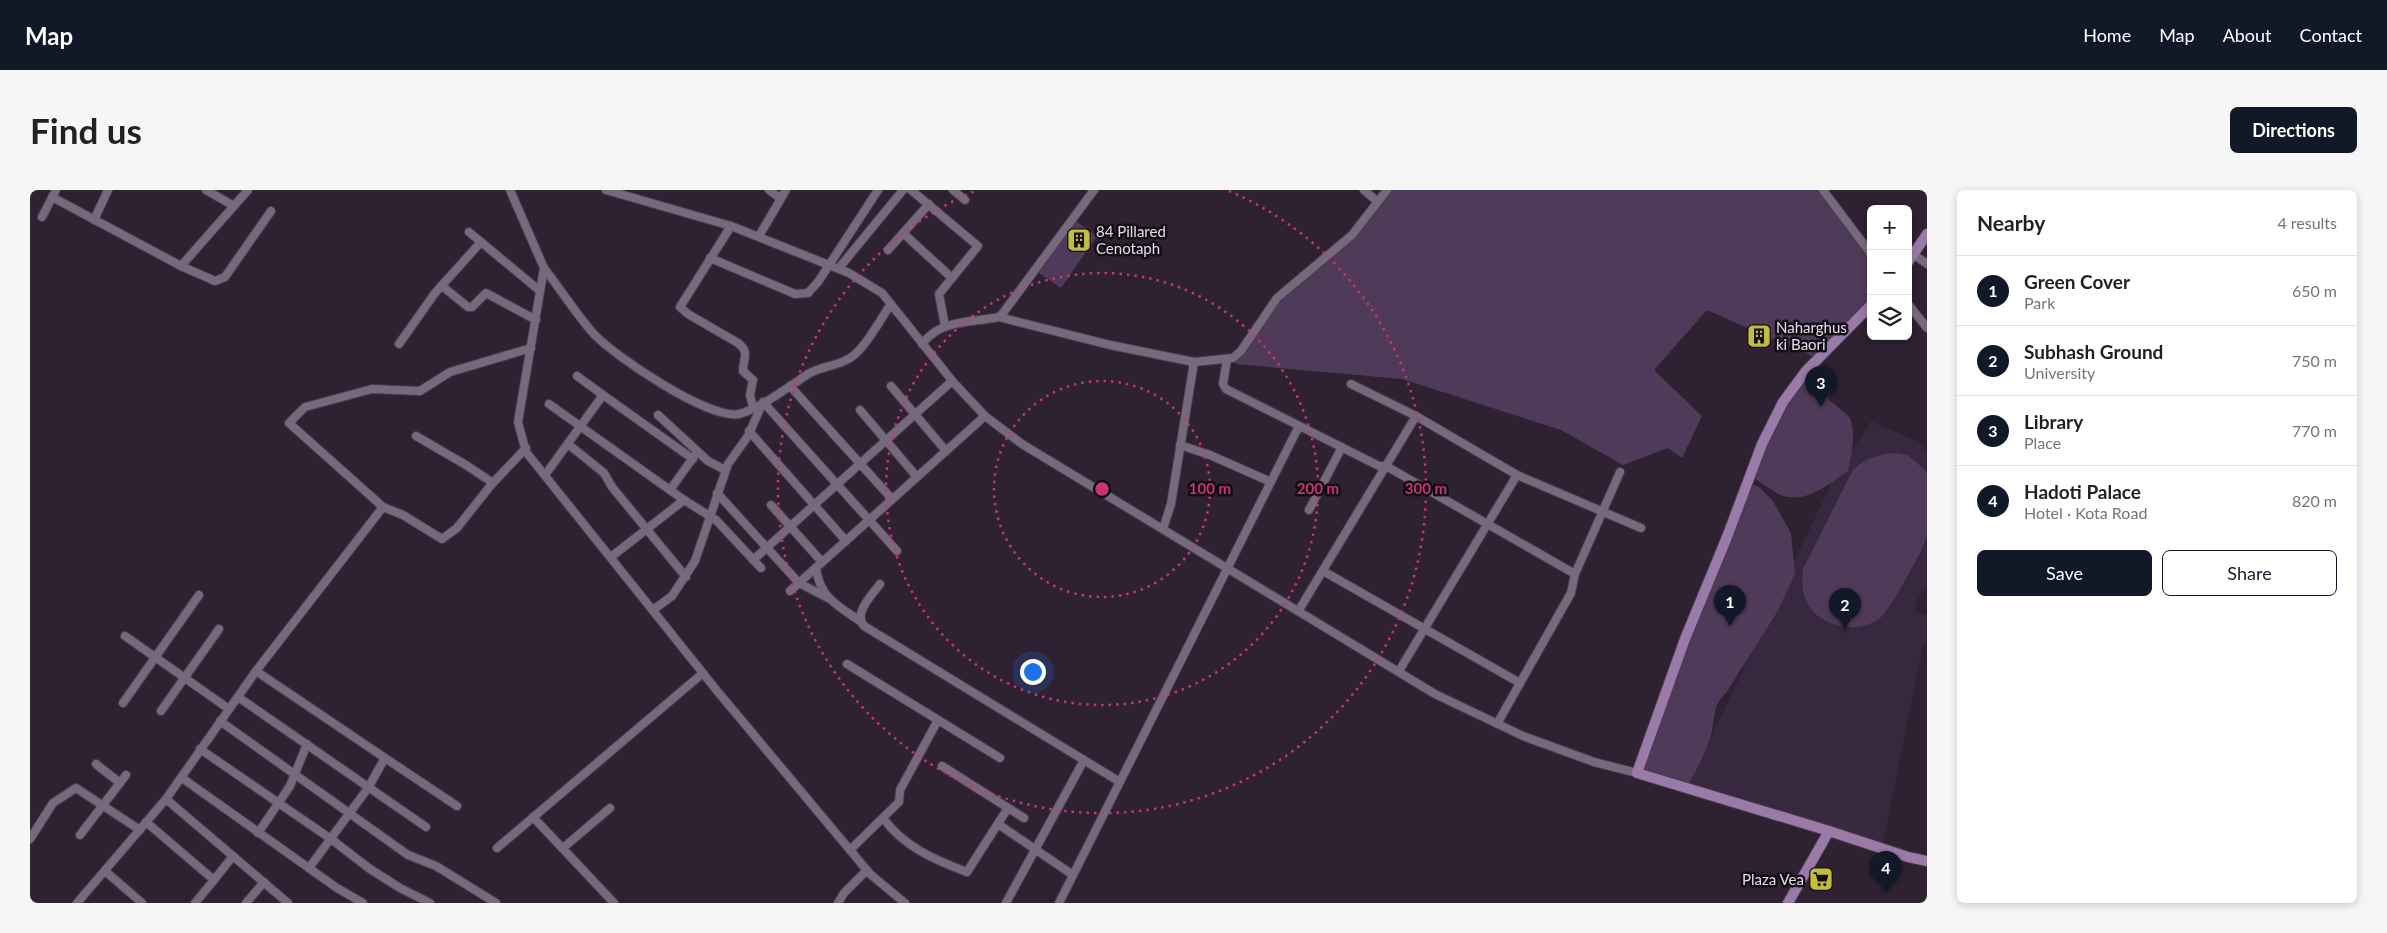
<!DOCTYPE html>
<html lang="en">
<head>
<meta charset="utf-8">
<style>
	body { margin:0; font-family:Lato,sans-serif; background:#f6f6f6; color:#202124 }
	.controls { position:absolute; right:15px; top:15px; display:grid; overflow:hidden; border-radius:8px; box-shadow:0 2px 8px #0003 }
	.controls button { width:45px; height:45px; display:grid; place-items:center; padding:0; border:0; border-bottom:1px solid #e0e0e0; background:#fff; color:#202124; font:25px sans-serif }
	.you { position:absolute; left:1002px; top:481px; width:18px; height:18px; margin:-12px; border:4px solid #fff; border-radius:50%; background:#1a73e8; box-shadow:0 0 0 8px #1a73e833 }
	.badge { display:grid; place-items:center; width:32px; height:32px; border-radius:50%; background:#111827; color:#fff; font-size:16px; font-weight:700 }
	.pin { position:absolute; translate:-50% -41px; filter:drop-shadow(0 1px 2px #0008) }
	.pin::after { content:''; position:absolute; top:26px; width:18px; height:15px; background:inherit; clip-path:polygon(0 0,100% 0,50% 100%) }
	.list { margin:0; padding:0; list-style:none }
	h2 { display:flex; justify-content:space-between; align-items:center; height:65px; margin:0; padding:0 20px; font-size:21px }
	h2 small { font-size:16px; font-weight:400; color:#757577 }
	.list li { display:grid; grid-template-columns:32px 1fr auto; gap:15px; align-items:center; box-sizing:border-box; height:70px; padding:0 20px; border-top:1px solid #e0e0e0 }
	.list b { display:block; font-size:19px; white-space:nowrap }
	.list p { margin:0; font-size:16px; white-space:nowrap; color:#757577 }
	.list em { font-size:16px; font-style:normal; color:#757577 }
	.actions { display:flex; gap:10px; padding:15px 20px }
	.actions a { flex:1; padding:11px 0; border:1px solid #111827; border-radius:8px; text-align:center; font-size:18px; color:#111827 }
	.actions .main { background:#111827; color:#fff }
	.icon { flex:none; width:28px; height:28px; fill:none; stroke:currentColor; stroke-width:2; stroke-linecap:round; stroke-linejoin:round }
	.map { position:relative; flex:none; width:1897px; height:713px; overflow:hidden; border-radius:8px }
	header { display:flex; align-items:center; gap:30px; box-sizing:border-box; height:70px; padding:0 25px; background:#111827; color:#fff }
	header strong { font-size:24px }
	nav { display:flex; gap:28px; margin-inline-start:auto; font-size:18px }
	.intro { display:flex; align-items:center; justify-content:space-between; box-sizing:border-box; height:120px; padding:0 30px }
	h1 { margin:0; font-size:35px }
	.button { padding:12px 22px; border-radius:8px; background:#111827; color:#fff; font-size:18px; font-weight:700 }
	main { display:flex; gap:30px; padding:0 30px }
	aside { flex:1; background:#fff; border-radius:8px; box-shadow:0 2px 8px #0003 }
	.map>svg:first-child { display:block }
</style>
</head>
<body>
<header>
<strong>Map</strong>
<nav><a>Home</a><a>Map</a><a>About</a><a>Contact</a></nav>
</header>
<div class="intro"><h1>Find us</h1><a class="button">Directions</a></div>
<main>
<div class="map">
<svg width="1897" height="713" viewBox="0 0 1897 713">
	<rect width="100%" height="100%" fill="#2d2132"/>
	<!-- built -->
	<path fill="#38283f" d="M1841 231 1891 253 1897 263V395L1886 412 1885 422 1897 425V454H1893L1852 658 1657 598 1802 292Z"/>
	<!-- green -->
	<g fill="#503a59">
		<path d="M1360 0H1793L1841 64V115L1788 169 1677 120 1624 180 1672 226 1652 268 1638 258 1593 275 1531 240 1372 189 1205 174 1226 136 1253 101 1302 66Z"/>
		<path d="M1044 30 1067 46 1031 98 1009 83Z"/>
		<path d="M1783 174 1808 189 1798 209C1804 215 1813 220 1819 227 1827 238 1821 268 1818 281 1800 293 1778 313 1754 306 1745 304 1730 291 1720 286L1732 254Z"/>
		<path d="M1865 263 1878 265 1897 282C1897 297 1897 333 1897 346 1894 358 1859 422 1850 428 1829 445 1788 437 1777 412 1772 402 1772 389 1773 379L1823 280C1835 268 1847 265 1865 263Z"/>
		<path d="M1718 292 1729 297 1743 311 1761 343 1765 384 1747 422 1696 503C1681 517 1686 530 1680 549 1674 566 1665 582 1657 598L1607 583Z"/>
	</g>
	<g fill="none" stroke-linecap="round" stroke-linejoin="round">
		<!-- minor casing -->
		<g stroke="#473d4b" stroke-width="10">
			<g id="minor">
				<path d="M176 0 204 16"/>
				<path d="M480 0 514 78 488 232 496 262 688 502 840 684 875 713"/>
				<path d="M576 0 701 36 819 83 852 103 924 193 955 226 992 254 1405 504 1493 546 1564 572 1607 583"/>
				<path d="M739 0 750 8"/>
				<path d="M881 0 948 56 909 104 915 136"/>
				<path d="M923 0 935 10"/>
				<path d="M1334 0 1348 12"/>
				<path d="M1793 0 1841 64"/>
				<path d="M22 7 151 76 185 91 195 87 241 21"/>
				<path d="M12 27 26 0"/>
				<path d="M64 30 78 0"/>
				<path d="M701 36 650 117 658 124 708 153C720 162 713 169 713 181L723 190 720 205 723 217"/>
				<path d="M439 42 451 52"/>
				<path d="M873 43 922 88"/>
				<path d="M729 46 756 0"/>
				<path d="M858 60 899 14"/>
				<path d="M1883 64 1897 74"/>
				<path d="M680 68 765 104 778 103 788 92 848 0"/>
				<path d="M151 76 218 0"/>
				<path d="M514 78C530 99 545 122 562 142 582 165 679 230 709 224 729 219 760 196 778 184 791 176 808 176 820 168 835 159 851 128 861 114"/>
				<path d="M809 78 873 0"/>
				<path d="M412 96 438 117H442L456 103 506 130"/>
				<path d="M1878 114 1897 138"/>
				<path d="M969 127 1080 155 1164 172"/>
				<path d="M369 154 405 103 451 52 510 101"/>
				<path d="M892 154C911 129 940 133 969 127L973 123 1064 0"/>
				<path d="M1197 169 1193 194 1196 199 1349 276H1356L1545 384"/>
				<path d="M547 186 573 205"/>
				<path d="M1321 194 1386 226 1487 285 1611 338"/>
				<path d="M760 196 862 309"/>
				<path d="M861 196 916 261"/>
				<path d="M519 214 654 310 686 330 731 378"/>
				<path d="M830 220 887 287"/>
				<path d="M628 225 678 271 695 280"/>
				<path d="M719 241 816 351"/>
				<path d="M386 246 436 275 463 293"/>
				<path d="M538 254 574 283 582 297 656 387"/>
				<path d="M1150 255 1180 265 1241 292"/>
				<path d="M496 258 461 295 427 338 412 349 373 325 353 317 259 233 275 217 342 199 390 201 420 182 501 158"/>
				<path d="M515 285 573 205 663 269"/>
				<path d="M640 300 665 265"/>
				<path d="M687 303 769 393 800 409"/>
				<path d="M741 315 792 372"/>
				<path d="M1279 320 1312 257"/>
				<path d="M1133 339 1141 314 1164 172 1203 168 1211 161 1247 108 1322 45 1357 0"/>
				<path d="M581 367 654 310"/>
				<path d="M723 370 922 191"/>
				<path d="M786 378C790 408 807 415 830 431"/>
				<path d="M1293 381 1490 493"/>
				<path d="M850 394C842 405 823 423 834 436L1090 592"/>
				<path d="M760 401 955 226"/>
				<path d="M623 420 642 406 665 371 698 274 718 246 733 212 867 361"/>
				<path d="M1269 420 1386 226"/>
				<path d="M95 446 199 519"/>
				<path d="M817 474 970 568"/>
				<path d="M226 481 355 568"/>
				<path d="M1369 481 1487 285"/>
				<path d="M208 507 396 637"/>
				<path d="M93 513 169 405"/>
				<path d="M131 521 189 439"/>
				<path d="M190 531 378 665 406 676 466 713"/>
				<path d="M1467 534 1541 403 1545 384 1590 282"/>
				<path d="M170 559 301 649 340 679 370 698 400 713"/>
				<path d="M66 574 90 593"/>
				<path d="M912 576 994 628"/>
				<path d="M152 588 307 698 333 713"/>
				<path d="M136 609 258 713"/>
				<path d="M503 627 584 713"/>
				<path d="M853 628C874 657 905 670 937 682L978 618"/>
				<path d="M116 632 184 690 203 666"/>
				<path d="M968 634 1043 685"/>
				<path d="M228 643 260 596 277 554"/>
				<path d="M50 645 96 585"/>
				<path d="M0 649 23 613 46 598 110 640"/>
				<path d="M467 658 673 483"/>
				<path d="M533 658 580 618"/>
				<path d="M820 660 869 612 870 600 908 530"/>
				<path d="M279 678 338 598 355 568 427 616"/>
				<path d="M75 681 112 713"/>
				<path d="M47 713 136 609 226 481 353 317"/>
				<path d="M165 713 184 690"/>
				<path d="M216 713 234 692"/>
				<path d="M808 713 814 703 837 680"/>
				<path d="M976 713 1054 570"/>
				<path d="M1029 713 1269 236"/>
			</g>
		</g>
		<!-- major casing -->
		<g stroke="#473d4b" stroke-width="12">
			<g id="major">
				<path d="M1878 72 1897 44"/>
				<path d="M1841 115 1776 181 1753 212 1732 254 1697 347 1655 449 1607 583 1799 641 1878 667 1897 671"/>
				<path d="M1758 713 1799 641"/>
			</g>
		</g>
		<!-- minor -->
		<use href="#minor" stroke="#77697d" stroke-width="8"/>
		<!-- major -->
		<use href="#major" stroke="#9a7aa8" stroke-width="10"/>
	</g>
	<!-- distance rings -->
	<g fill="none" stroke="#c73670" stroke-width="2.5" stroke-dasharray="2.5 5">
		<circle cx="1072" cy="299" r="108"/>
		<circle cx="1072" cy="299" r="216"/>
		<path d="M1199 1A324 324 0 1 1 945 1"/>
	</g>
	<!-- icons -->
	<defs>
		<g id="building-square" transform="scale(1.25)"><rect x="-9" y="-9" width="18" height="18" rx="4" fill="#c4bc3d" stroke="#120d14"/><path d="M-4-6H4V6H1V3H-1V6H-4ZM-2.5-4.3h1.7v1.8h-1.7ZM.8-4.3h1.7v1.8H.8ZM-2.5-1h1.7V.8h-1.7ZM.8-1h1.7V.8H.8Z" fill="#111"/></g>
		<g id="supermarket-square" transform="scale(1.25)"><rect x="-9" y="-9" width="18" height="18" rx="4" fill="#c4bc3d" stroke="#120d14"/><path d="M-6-5.5h2.5l.6 2H6L4.5 2H-2.5L-4.4-4H-6ZM-1.5 3.2a1.3 1.3 0 1 0 .1 0ZM3 3.2a1.3 1.3 0 1 0 .1 0Z" fill="#111"/></g>
	</defs>
	<g fill-rule="evenodd">
		<use href="#building-square" x="1049" y="50"/>
		<use href="#building-square" x="1729" y="146"/>
		<use href="#supermarket-square" x="1791" y="689"/>
	</g>
	<g text-anchor="middle" dominant-baseline="central" stroke-width="5" stroke-linejoin="round" paint-order="stroke">
		<!-- poi labels -->
		<g font-size="15" fill="#e4dde8" stroke="#120d14" text-anchor="start">
			<text x="1066" y="41">84 Pillared<tspan x="1066" dy="17">Cenotaph</tspan></text>
			<text x="1746" y="137">Naharghus<tspan x="1746" dy="17">ki Baori</tspan></text>
			<text x="1774" y="689" text-anchor="end">Plaza Vea</text>
		</g>
	</g>
	<circle cx="1072" cy="299" r="8" fill="#c73670" stroke="#120d14" stroke-width="2.5"/>
	<g font-size="15" text-anchor="middle" font-weight="bold" fill="#c73670" stroke="#120d14" stroke-width="5" stroke-linejoin="round" paint-order="stroke">
		<text x="1180" y="304">100 m</text>
		<text x="1288" y="304">200 m</text>
		<text x="1396" y="304">300 m</text>
	</g>
</svg>
<div class="controls">
<button>+</button>
<button>−</button>
<button><svg class="icon" aria-label="layers" viewBox="0 0 24 24"><path d="M12 4l9 5-9 5-9-5zM3 14l9 5 9-5"/></svg></button>
</div>
<div class="you"></div>
<div class="pin badge" style="left:1700px;top:436px">1</div>
<div class="pin badge" style="left:1815px;top:439px">2</div>
<div class="pin badge" style="left:1791px;top:217px">3</div>
<div class="pin badge" style="left:1856px;top:702px">4</div>
</div>
<aside>
<h2>Nearby<small>4 results</small></h2>
<ul class="list">
<li><span class="badge">1</span><div><b>Green Cover</b><p>Park</p></div><em>650 m</em></li>
<li><span class="badge">2</span><div><b>Subhash Ground</b><p>University</p></div><em>750 m</em></li>
<li><span class="badge">3</span><div><b>Library</b><p>Place</p></div><em>770 m</em></li>
<li><span class="badge">4</span><div><b>Hadoti Palace</b><p>Hotel · Kota Road</p></div><em>820 m</em></li>
</ul>
<div class="actions"><a class="main">Save</a><a>Share</a></div>
</aside>
</main>
</body>
</html>
